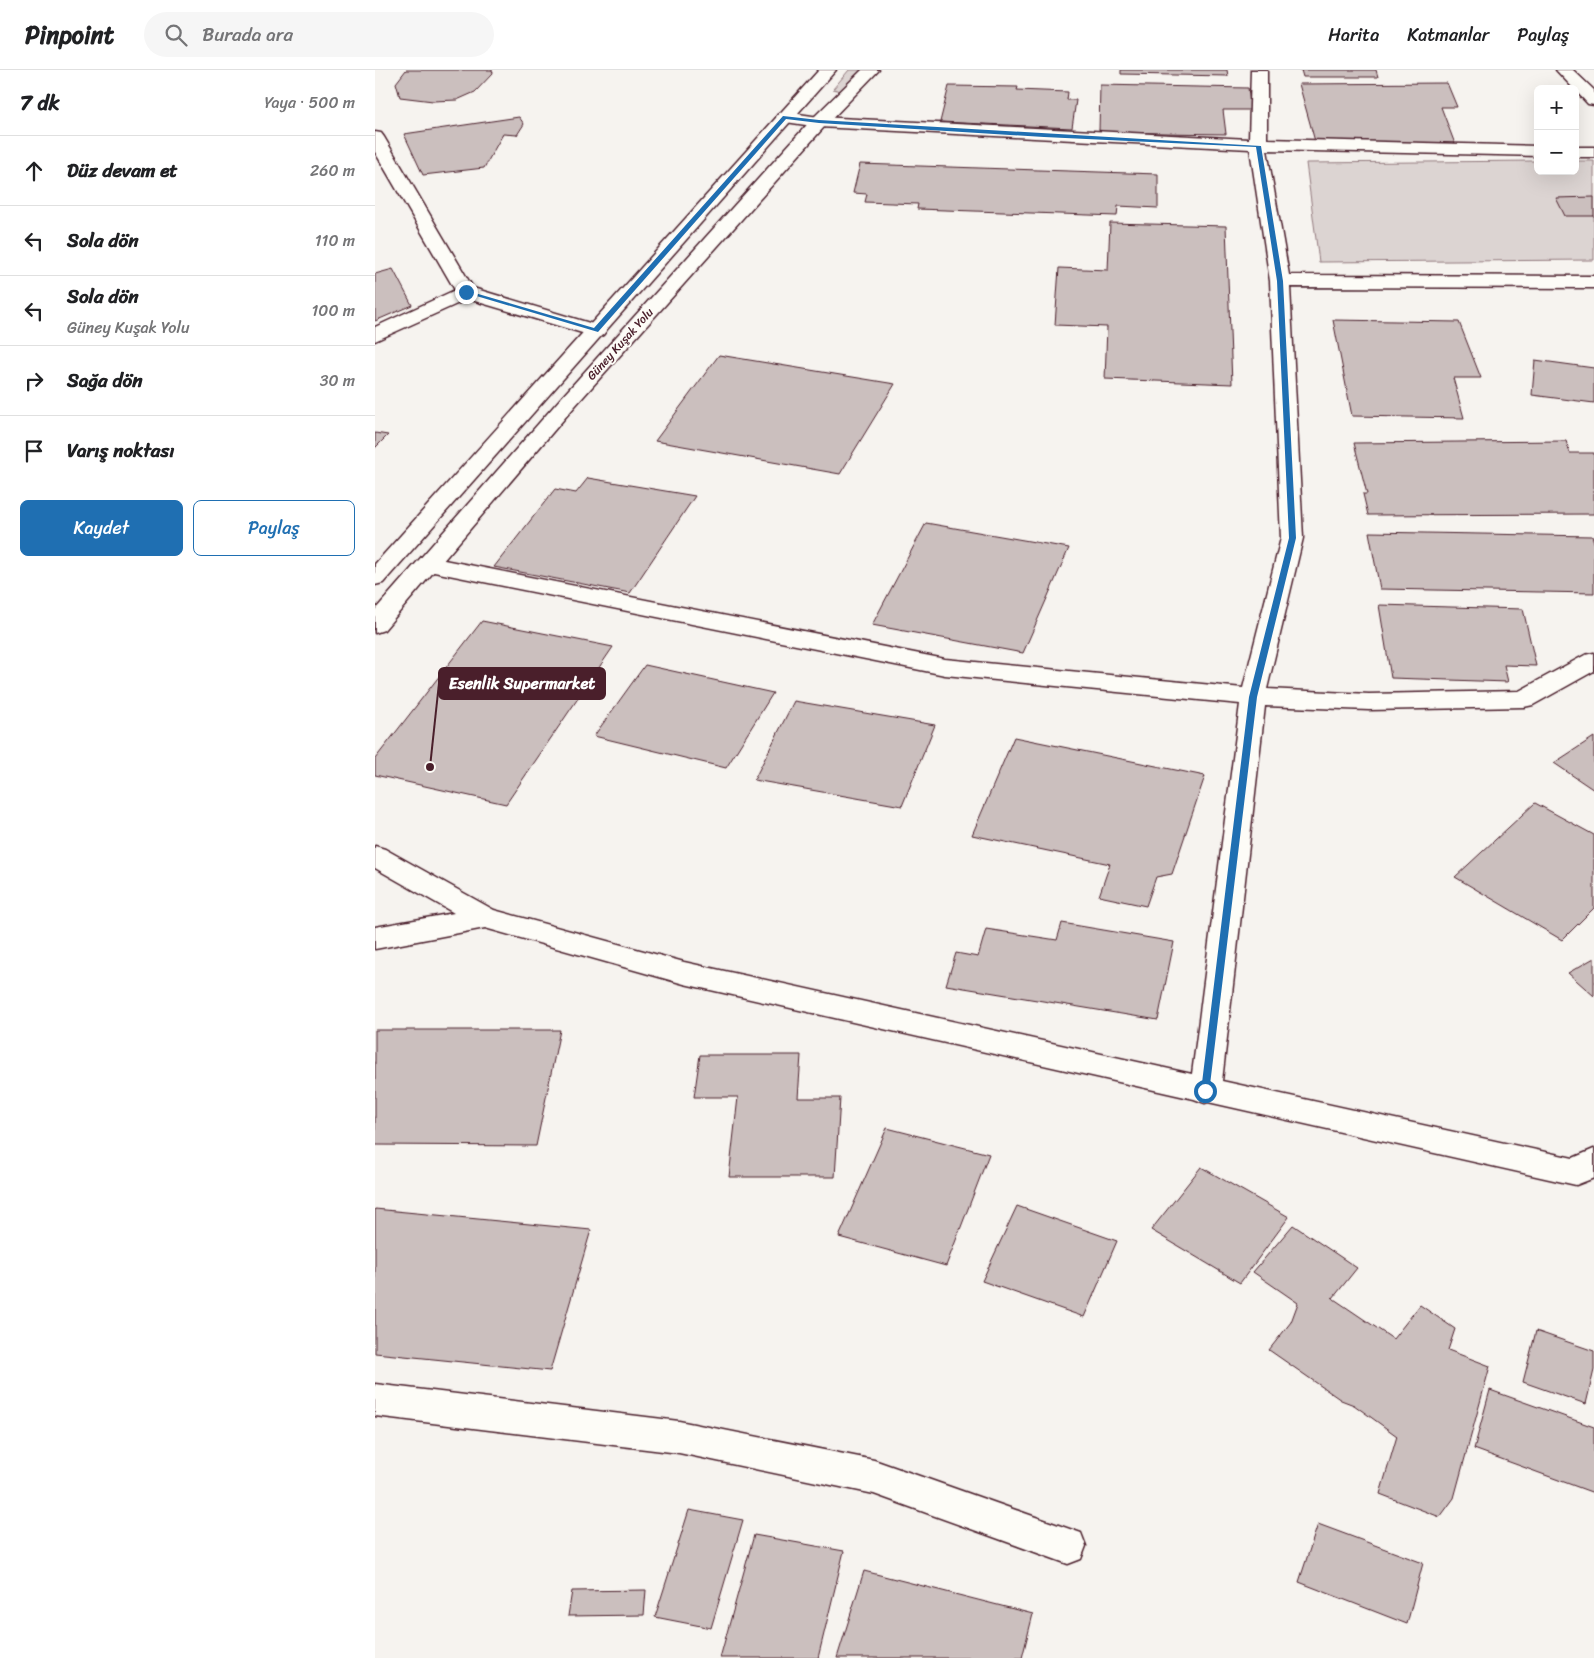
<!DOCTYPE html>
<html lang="tr">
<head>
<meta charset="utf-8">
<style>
	body { margin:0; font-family:Sriracha,sans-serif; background:#f6f6f6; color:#202124 }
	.controls { position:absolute; right:15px; top:15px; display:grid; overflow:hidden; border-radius:8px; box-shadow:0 5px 20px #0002 }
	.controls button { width:45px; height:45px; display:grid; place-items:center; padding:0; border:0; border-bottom:1px solid #e0e0e0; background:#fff; color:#202124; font:25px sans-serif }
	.stop { position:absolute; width:15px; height:15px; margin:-11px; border:4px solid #1f6fb2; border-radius:50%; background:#fff }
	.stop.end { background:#1f6fb2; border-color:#fff; box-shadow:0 1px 5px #0008 }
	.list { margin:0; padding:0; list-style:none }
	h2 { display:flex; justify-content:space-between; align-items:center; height:65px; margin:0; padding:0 20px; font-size:21px }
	h2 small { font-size:16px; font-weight:400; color:#757577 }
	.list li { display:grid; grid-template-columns:32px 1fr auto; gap:15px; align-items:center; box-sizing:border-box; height:70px; padding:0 20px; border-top:1px solid #e0e0e0 }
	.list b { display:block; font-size:19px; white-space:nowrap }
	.list p { margin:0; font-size:16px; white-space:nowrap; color:#757577 }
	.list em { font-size:16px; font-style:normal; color:#757577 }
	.actions { display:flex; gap:10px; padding:15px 20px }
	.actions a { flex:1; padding:11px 0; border:1px solid #1f6fb2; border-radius:8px; text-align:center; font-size:18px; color:#1f6fb2 }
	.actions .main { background:#1f6fb2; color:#fff }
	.icon { flex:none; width:28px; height:28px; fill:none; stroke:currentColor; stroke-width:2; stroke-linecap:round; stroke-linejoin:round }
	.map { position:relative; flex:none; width:1219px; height:1588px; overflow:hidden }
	header { display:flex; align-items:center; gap:30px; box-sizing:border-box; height:70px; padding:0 25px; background:#fff; border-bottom:1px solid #e0e0e0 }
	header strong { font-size:24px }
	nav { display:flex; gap:28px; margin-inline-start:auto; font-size:18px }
	.search { width:350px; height:45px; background:#f6f6f6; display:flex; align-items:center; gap:12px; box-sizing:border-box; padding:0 18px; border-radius:28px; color:#757577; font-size:19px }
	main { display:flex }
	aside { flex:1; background:#fff }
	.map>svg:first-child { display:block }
</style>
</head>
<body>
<header>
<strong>Pinpoint</strong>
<div class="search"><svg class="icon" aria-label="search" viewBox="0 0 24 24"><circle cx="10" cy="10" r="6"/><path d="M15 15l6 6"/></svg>Burada ara</div>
<nav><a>Harita</a><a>Katmanlar</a><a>Paylaş</a></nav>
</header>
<main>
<aside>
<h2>7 dk<small>Yaya · 500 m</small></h2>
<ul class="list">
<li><svg class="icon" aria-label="ahead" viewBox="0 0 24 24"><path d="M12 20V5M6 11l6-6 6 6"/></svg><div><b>Düz devam et</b></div><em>260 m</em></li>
<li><svg class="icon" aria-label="left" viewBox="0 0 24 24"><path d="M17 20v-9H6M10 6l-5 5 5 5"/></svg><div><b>Sola dön</b></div><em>110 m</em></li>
<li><svg class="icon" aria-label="left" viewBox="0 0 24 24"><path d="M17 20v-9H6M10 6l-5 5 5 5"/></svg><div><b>Sola dön</b><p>Güney Kuşak Yolu</p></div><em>100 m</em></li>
<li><svg class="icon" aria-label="right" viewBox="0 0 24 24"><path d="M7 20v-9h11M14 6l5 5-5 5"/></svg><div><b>Sağa dön</b></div><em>30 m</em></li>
<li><svg class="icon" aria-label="arrive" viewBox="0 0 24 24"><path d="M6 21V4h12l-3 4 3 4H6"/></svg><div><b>Varış noktası</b></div></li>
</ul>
<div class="actions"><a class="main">Kaydet</a><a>Paylaş</a></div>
</aside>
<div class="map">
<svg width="1219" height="1588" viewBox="0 0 1219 1588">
	<rect width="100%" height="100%" fill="#f6f3ef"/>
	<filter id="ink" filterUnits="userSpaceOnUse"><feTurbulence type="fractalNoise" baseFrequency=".02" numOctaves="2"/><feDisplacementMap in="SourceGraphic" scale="10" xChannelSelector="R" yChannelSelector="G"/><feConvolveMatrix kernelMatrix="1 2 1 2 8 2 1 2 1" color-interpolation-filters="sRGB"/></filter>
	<g filter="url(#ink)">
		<!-- green -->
		<g fill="#dcd4d2" stroke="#937a7e">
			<path d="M474 0H490L470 22 458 19Z"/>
			<path d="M1163 91V101H1200V91H1219V190L944 192 931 93Z"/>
		</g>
		<!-- building -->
		<g fill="#cbbfbe" stroke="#4a1f2b">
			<path d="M31 0H117L118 3 100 22 82 30 58 31 25 27 21 13Z"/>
			<path d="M746 0H852L853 6 746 4Z"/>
			<path d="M926 0H1001L1003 7H928Z"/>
			<path d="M1072 13 1082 37H1066L1080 74 941 75 924 14Z"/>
			<path d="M725 15 873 18 876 40H848L851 64 724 62Z"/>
			<path d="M574 16 643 17 642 20 693 22 692 30H701L697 58 565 52Z"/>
			<path d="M144 47 149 54 142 65 128 64 109 98 48 105 29 64Z"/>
			<path d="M485 94 783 104V138L743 136 742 146 542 139 543 134 490 132 492 124 478 123Z"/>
			<path d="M1219 127V146H1190L1181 128Z"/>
			<path d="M735 153 851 156 857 314 730 309 732 257 680 255 684 198 733 200Z"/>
			<path d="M18 199 37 235 0 251V204Z"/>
			<path d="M958 250 1084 252 1106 308H1078L1089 348 977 346Z"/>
			<path d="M344 285 520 314 465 404 280 371Z"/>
			<path d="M1160 290 1219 298V333L1157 325Z"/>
			<path d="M0 363 13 365 0 378Z"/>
			<path d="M1191 371 1195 383H1219V444L993 445 988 424H992L979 373Z"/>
			<path d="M213 408 320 426 255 523 119 497 180 419 201 423Z"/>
			<path d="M551 453 694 478 648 583 497 555Z"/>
			<path d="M994 462 1217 466 1219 472V523L1005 519Z"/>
			<path d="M1004 535 1148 539 1161 596 1129 595 1133 612 1016 608Z"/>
			<path d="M107 551 238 577 131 734 0 705V689Z"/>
			<path d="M270 595 398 623 351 698 219 666Z"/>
			<path d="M419 631 560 655 527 736 379 710Z"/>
			<path d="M639 667 830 706 797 804 781 807 771 836 724 826 735 794 597 765Z"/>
			<path d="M1219 667V720L1179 693Z"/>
			<path d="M1160 733 1219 765V838L1187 870 1080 807Z"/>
			<path d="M687 853 799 872 783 950 571 915 581 883 603 887 611 859 682 870Z"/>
			<path d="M1219 888V926L1193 903Z"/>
			<path d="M0 960H185L161 1076 0 1075Z"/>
			<path d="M325 985H426L423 1028H465L460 1107H354L363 1027H319Z"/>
			<path d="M512 1058 614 1084 571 1196 464 1167Z"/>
			<path d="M826 1097 914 1147 865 1213 776 1160Z"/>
			<path d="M642 1136 742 1171 709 1247 607 1211Z"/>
			<path d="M0 1139 216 1160 175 1301 0 1283Z"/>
			<path d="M918 1155 982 1198 958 1228 956 1227 1018 1269 1045 1235 1080 1259 1073 1280 1115 1296 1079 1428 1065 1447 1005 1424 1022 1366 979 1335 966 1330 894 1280 916 1252 923 1233 878 1202Z"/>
			<path d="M1161 1261 1219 1281V1300L1211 1334 1148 1312Z"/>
			<path d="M1115 1320 1219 1357V1423L1099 1379Z"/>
			<path d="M314 1440 368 1450 336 1558 280 1547Z"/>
			<path d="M943 1454 1048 1493 1032 1554 924 1512Z"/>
			<path d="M379 1465 469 1481 443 1588H345Z"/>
			<path d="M489 1501 658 1544 647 1588H462Z"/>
			<path d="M271 1520 269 1545 193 1546 197 1521Z"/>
		</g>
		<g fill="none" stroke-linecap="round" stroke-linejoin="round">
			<!-- minor casing -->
			<g stroke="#4a1f2b" stroke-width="3">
				<g id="minor">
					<path d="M876 0H892V69L1163 76V86L892 80 914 205 1219 206V218L915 217 928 468 892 619 994 624 1144 621 1210 585 1219 583V601L1158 635 1149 637 994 640 890 636 847 1011 1198 1088 1219 1079V1108L1201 1115 833 1032 830 1033 819 1029 309 914 110 858 0 879V857L79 843 0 798V776L10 779 119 840 309 892 817 1004 865 634 570 605 54 501 46 499 42 494 46 489 54 487 570 589 868 618 906 468 895 211 875 79 444 57 404 51 401 47 404 43 410 42 444 47 874 69Z"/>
					<path d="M1181 0H1198L1219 20V35L1213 34Z"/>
					<path d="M0 62 6 63 9 67 98 218 228 257 231 261 228 265 221 267 214 265 93 229 0 271V257L80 220 0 82Z"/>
					<rect x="1200" y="77" width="19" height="10"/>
					<path d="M0 1314 304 1351 499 1390 706 1463 711 1476 706 1489 693 1494 499 1424 304 1383 0 1346Z"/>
				</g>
			</g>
			<!-- major casing -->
			<g stroke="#4a1f2b" stroke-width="3">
				<g id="major">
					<path d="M444 0H461L8 513 0 515V494Z"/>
					<path d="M487 0H504L450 56 200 336 9 560 0 563V540L186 328 438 48Z"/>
				</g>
			</g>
			<!-- minor -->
			<use href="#minor" fill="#fdfcf7" fill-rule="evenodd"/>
			<!-- major -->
			<use href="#major" fill="#fdfcf7" fill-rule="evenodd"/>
		</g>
	</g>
	<!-- route -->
	<path fill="#1f6fb2" d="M408 46 444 50 886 76 908 211 921 468 882 627 834 1023H827L826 1021 874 627 914 468 902 211 881 77 669 67 444 53 411 49 223 262 88 222 93 221 219 258Z"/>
	<g text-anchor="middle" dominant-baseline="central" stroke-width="4" stroke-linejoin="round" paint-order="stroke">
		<!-- far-street labels -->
		<g font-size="12" fill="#4a1f2b" stroke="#fdfcf7">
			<text transform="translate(245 274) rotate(-48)">Güney Kuşak Yolu</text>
		</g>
	</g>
	<!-- callouts -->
	<path fill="none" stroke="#4a1f2b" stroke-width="2" d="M55 697L64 613"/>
	<circle fill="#4a1f2b" stroke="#fdfcf7" stroke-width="2" cx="55" cy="697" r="5"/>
	<rect fill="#4a1f2b" stroke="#4a1f2b" stroke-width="2" x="64" y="598" width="166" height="31" rx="5"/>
	<g font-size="16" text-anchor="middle" font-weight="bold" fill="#fff">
		<text x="147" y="619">Esenlik Supermarket</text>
	</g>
</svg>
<div class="controls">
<button>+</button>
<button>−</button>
</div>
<div class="stop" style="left:830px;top:1021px"></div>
<div class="stop end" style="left:91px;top:222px"></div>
</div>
</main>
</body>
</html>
